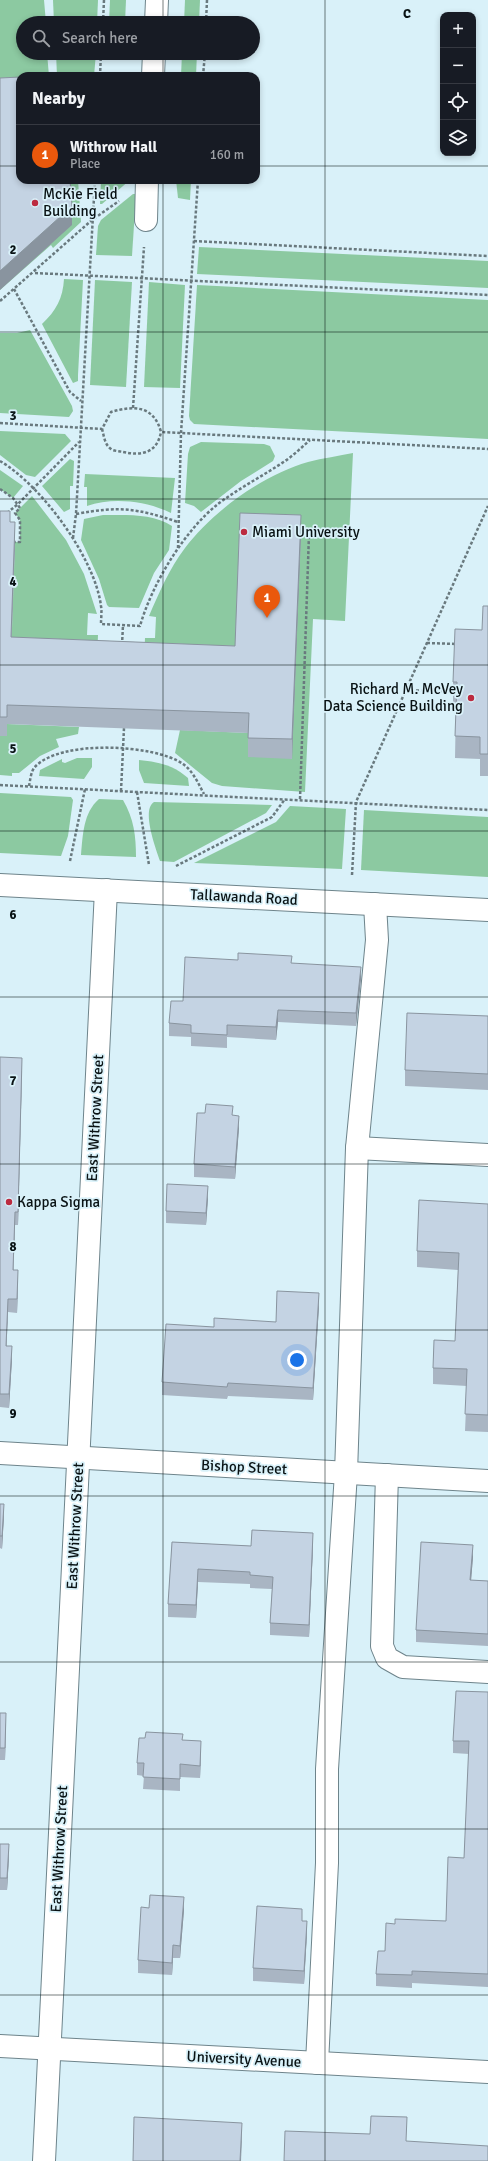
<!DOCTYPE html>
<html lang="en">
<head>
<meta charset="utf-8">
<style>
	body { margin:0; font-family:Signika,sans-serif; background:#20242c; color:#f1f3f6 }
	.controls { position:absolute; right:12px; top:12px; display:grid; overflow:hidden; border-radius:8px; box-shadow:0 2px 6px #0003 }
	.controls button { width:36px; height:36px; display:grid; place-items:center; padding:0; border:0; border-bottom:1px solid #363941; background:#171b24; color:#f1f3f6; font:20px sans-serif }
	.you { position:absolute; left:297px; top:1360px; width:14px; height:14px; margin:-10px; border:3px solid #fff; border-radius:50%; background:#1a73e8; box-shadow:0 0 0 6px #1a73e833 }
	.badge { display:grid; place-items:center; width:26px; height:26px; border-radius:50%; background:#ea580c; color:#fff; font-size:13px; font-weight:700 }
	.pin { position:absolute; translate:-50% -33px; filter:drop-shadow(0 1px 2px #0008) }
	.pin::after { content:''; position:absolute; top:21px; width:14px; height:12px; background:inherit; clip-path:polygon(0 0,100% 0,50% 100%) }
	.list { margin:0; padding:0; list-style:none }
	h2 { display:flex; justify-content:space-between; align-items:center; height:52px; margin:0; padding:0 16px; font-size:17px }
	h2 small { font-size:13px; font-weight:400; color:#9ea1a6 }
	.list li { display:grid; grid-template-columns:26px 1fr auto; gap:12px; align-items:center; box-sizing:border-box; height:60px; padding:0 16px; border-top:1px solid #363941 }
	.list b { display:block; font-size:15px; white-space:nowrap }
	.list p { margin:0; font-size:13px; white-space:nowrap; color:#9ea1a6 }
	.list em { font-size:13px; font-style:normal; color:#9ea1a6 }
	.icon { flex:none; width:22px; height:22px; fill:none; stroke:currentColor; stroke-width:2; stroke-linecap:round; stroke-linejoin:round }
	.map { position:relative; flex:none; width:488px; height:2161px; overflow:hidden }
	.search { position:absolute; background:#171b24; box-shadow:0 2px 6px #0003; left:16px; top:16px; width:244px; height:44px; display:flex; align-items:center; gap:10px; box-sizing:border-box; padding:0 14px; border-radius:22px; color:#9ea1a6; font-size:15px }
	.panel { position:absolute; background:#171b24; box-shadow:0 2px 6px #0003; left:16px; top:72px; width:244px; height:112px; border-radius:12px }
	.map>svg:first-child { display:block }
</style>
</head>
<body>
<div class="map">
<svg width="488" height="2161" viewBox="0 0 488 2161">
	<rect width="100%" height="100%" fill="#d9f1f9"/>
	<!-- green -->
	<g fill="#8cc9a1">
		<path d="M0 0H44L46 23H23V53H47L49 76H20V180H78L81 222 53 248 51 245 0 290Z"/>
		<path d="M53 0H98L97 23H54Z"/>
		<path d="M110 0H126L125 23H109Z"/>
		<path d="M185 0H200L199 23H184Z"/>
		<path d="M56 53H96L94 76H57Z"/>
		<path d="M182 53H197L196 76H181Z"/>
		<path d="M101 180H130L102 204H100Z"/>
		<path d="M176 180H191L190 200 178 198Z"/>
		<path d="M133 194H136L132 256 96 255 98 226 101 220Z"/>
		<path d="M199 247 488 261V288L197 274Z"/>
		<path d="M64 279 83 280 78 375V381L73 383 42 324C56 311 63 298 64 279Z"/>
		<path d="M95 280 132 282 126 387 90 385Z"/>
		<path d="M149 282 185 285 180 388 144 387Z"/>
		<path d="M197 285 488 300V439L194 424 190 420 189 416Z"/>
		<path d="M30 330 72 406 73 411 69 417 0 413V333H17Z"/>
		<path d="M0 431 65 434 71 441 35 477 26 475 0 455Z"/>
		<path d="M201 442 264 444 270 446 275 456 273 461 241 481 201 512 194 506 185 503 188 454 190 447Z"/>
		<path d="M353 453 345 621 313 619 305 792 222 786 212 783 175 753 180 730 249 733 292 759 235 665 144 661 145 638H155L156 617 149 616C159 593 169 569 185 548 213 511 263 475 308 462 323 458 339 456 353 453Z"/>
		<path d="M70 459 74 461 73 486H70V509L64 512 42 486Z"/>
		<path d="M0 470 23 486 13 498 0 489Z"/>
		<path d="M85 474 175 478 171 513C146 501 113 497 87 506V487H84Z"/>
		<path d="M32 496 66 540 84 574 97 614 88 613 87 635H98L97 660 11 657 15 542H20V520L15 513Z"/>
		<path d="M103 515C125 515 153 513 172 526L169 550 154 573 139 608 109 607 107 605 99 579 81 540 84 519Z"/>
		<path d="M7 724 79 727 78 734 56 739 59 747 40 756 19 773H12V776L0 775V736H7Z"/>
		<path d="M77 758H92V767L84 779 39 776 40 770 62 759V762L65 763Z"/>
		<path d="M139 760C159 762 173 765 188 778L189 786 144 783 139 770Z"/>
		<path d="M0 793 71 797 73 800 68 836 61 856 0 853Z"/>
		<path d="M99 799 123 800C134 819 136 836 136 857L81 855C83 835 83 813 99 799Z"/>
		<path d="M154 802 272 805 266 813 174 862 160 861C156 849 141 810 154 802Z"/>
		<path d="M290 806 346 809 342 869 194 863 276 822Z"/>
		<path d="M364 810 488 817V877L361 870Z"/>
	</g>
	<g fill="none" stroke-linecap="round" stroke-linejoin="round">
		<!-- minor casing -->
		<g stroke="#6e848b" stroke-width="24">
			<g id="minor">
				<path d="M156 23 157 0"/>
				<path d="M153 76 154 53"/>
				<path d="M146 220 147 180"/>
				<path d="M0 885 488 910"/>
				<path d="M357 1148 488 1155"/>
				<path d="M0 1453 488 1481"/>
				<path d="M387 1475 382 1646 387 1658 403 1667 488 1672"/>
				<path d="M0 2046 488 2072"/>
				<path d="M317 2063 327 1863V1769L346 1473 357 1148 377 940 375 904"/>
				<path d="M44 2161 106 890"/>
			</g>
		</g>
		<!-- path -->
		<g stroke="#69797e" stroke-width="2.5" stroke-dasharray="3 2" stroke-linecap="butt">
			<path d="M103 23 104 0"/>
			<path d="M206 23 207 0"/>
			<path d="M100 76 101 53"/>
			<path d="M203 76 205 53"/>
			<path d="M194 241 488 256"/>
			<path d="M35 273 488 295"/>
			<path d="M14 289 70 392 81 401"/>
			<path d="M0 301 92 220 119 201"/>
			<path d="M133 408 144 247"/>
			<path d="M0 423 102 429 111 412C135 405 154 406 161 432L488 449"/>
			<path d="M102 429C104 435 104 444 111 449 113 451 119 451 123 452 142 456 157 453 161 432"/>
			<path d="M0 461C41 485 95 558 101 606 102 612 101 618 101 624L140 626C152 584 184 531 218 504 239 488 263 476 285 461 294 455 302 447 310 440"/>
			<path d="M0 489 13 498 20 508 15 513 20 520V542H13"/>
			<path d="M7 513 18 504 79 442"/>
			<path d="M76 514C120 506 136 508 178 522"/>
			<path d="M73 538 76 514 95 180"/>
			<path d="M178 548 181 433 198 180"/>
			<path d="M427 643 458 644"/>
			<path d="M122 645 123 625"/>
			<path d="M406 690 453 692"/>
			<path d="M0 785 488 810"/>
			<path d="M29 786C30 781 31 772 34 768 58 739 155 744 183 764 193 771 198 783 204 794"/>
			<path d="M121 791 124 728"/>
			<path d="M137 792 149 865"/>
			<path d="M300 799 309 534"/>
			<path d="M70 861 85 789"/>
			<path d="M176 866 272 817 285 799"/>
			<path d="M352 875 356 802 488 506"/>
		</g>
		<!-- minor -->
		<use href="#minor" stroke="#fff" stroke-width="22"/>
	</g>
	<!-- wall -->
	<g fill="#a9b5c3">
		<path d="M0 511 10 522 15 542 11 637 235 646 301 534 292 759 248 757V733L7 724V736H0Z"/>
		<path d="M488 606V776H480V759L455 758 456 704H453V682L482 630Z"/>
		<path d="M292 963 361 979 356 1026 278 1022 276 1040 227 1037V1048L191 1046V1037L169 1036V1023Z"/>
		<path d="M488 1016V1090L405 1086V1070Z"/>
		<path d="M0 1057 22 1071 18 1225H15L13 1270 18 1283 17 1313 8 1312 6 1346 12 1359 9 1408 0 1407Z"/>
		<path d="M233 1115 239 1128 235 1179 194 1177V1164Z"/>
		<path d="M208 1198 206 1225 166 1223V1211Z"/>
		<path d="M488 1204V1432L465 1431 467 1386 433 1384V1368L455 1341 458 1270 417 1267V1251Z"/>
		<path d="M319 1306 313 1400 228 1396 227 1399 162 1395V1382L214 1327 276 1322Z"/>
		<path d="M0 1504 4 1516 2 1549 0 1548Z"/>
		<path d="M172 1542 251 1546H313L309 1637 270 1635V1623L272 1589 250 1588V1584L198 1582 196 1618 168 1617V1604Z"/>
		<path d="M473 1557 471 1580 488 1581V1646L416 1642V1630Z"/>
		<path d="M488 1692V1987L412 1983V1988L376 1986V1974L395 1924 446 1921 464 1858 469 1754 453 1753V1741Z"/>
		<path d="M0 1713 6 1725 5 1760H0Z"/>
		<path d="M183 1740 201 1753 200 1778 180 1777V1791L143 1789 144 1776 137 1775V1763Z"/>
		<path d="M0 1844 9 1856 7 1890H0Z"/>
		<path d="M184 1910 180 1958H173L172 1975 138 1973V1960Z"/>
		<path d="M302 1921 307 1933 304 1984 253 1981V1968Z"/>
	</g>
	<!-- shaded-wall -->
	<g fill="#89949f">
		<path d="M72 206V225L0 290V271Z"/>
		<path d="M301 515V534L292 759V739Z"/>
		<path d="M15 522V542L11 657V637Z"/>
		<path d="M361 967V979L356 1026V1013Z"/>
		<path d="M278 1010V1022L276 1040V1027Z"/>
		<path d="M22 1058V1071L18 1225V1212Z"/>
		<path d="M239 1116V1128L235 1179V1167Z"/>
		<path d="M208 1186V1198L206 1225V1213Z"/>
		<path d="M15 1212V1225L13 1283V1270Z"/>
		<path d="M18 1270V1283L17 1313V1299Z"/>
		<path d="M319 1293V1306L313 1400V1388Z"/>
		<path d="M8 1299V1312L6 1359V1346Z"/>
		<path d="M12 1346V1359L9 1408V1394Z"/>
		<path d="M4 1504V1516L2 1549V1536Z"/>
		<path d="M313 1533V1546L309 1637V1625Z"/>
		<path d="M473 1545V1557L470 1593V1580Z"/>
		<path d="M198 1569V1582L196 1618V1605Z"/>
		<path d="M6 1713V1725L5 1760V1748Z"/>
		<path d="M201 1741V1753L200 1778V1766Z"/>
		<path d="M9 1844V1856L7 1890V1878Z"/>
		<path d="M184 1897V1910L180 1958V1946Z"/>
		<path d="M307 1921V1933L304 1984V1971Z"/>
		<path d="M173 1945V1958L172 1975V1963Z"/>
		<path d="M242 2123V2135L241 2161H240Z"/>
	</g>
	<!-- building -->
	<g fill="#c4d3e3" stroke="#89949f">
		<path d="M20 77V180H70L72 206 0 271V78Z"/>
		<path d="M0 511H10V522H15L11 637 235 646 240 513 301 515 292 739 248 738 249 713 7 705V717H0Z"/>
		<path d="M483 606H488V754H480V737L455 736 457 682H453L455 629 482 630Z"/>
		<path d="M238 953 292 956 291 963 361 967 356 1013 278 1010 276 1027 227 1025V1035L191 1033V1025L169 1023 171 1001H183L185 957 238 960Z"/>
		<path d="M407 1013 488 1016V1074L405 1070Z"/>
		<path d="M0 1057 22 1058 18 1212H15L13 1270H18L17 1299H8L6 1346H12L9 1394H0Z"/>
		<path d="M206 1104 233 1106 232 1115 239 1116 235 1167 194 1164 197 1113H205Z"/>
		<path d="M167 1184 208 1186 206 1213 166 1211Z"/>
		<path d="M419 1200 488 1204V1415L465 1414 467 1369 433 1368 434 1340 455 1341 459 1253 417 1251Z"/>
		<path d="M277 1291 319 1293 313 1388 228 1383 227 1387 162 1382 166 1324 214 1327V1318L276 1322Z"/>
		<path d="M0 1504H4L2 1536H0Z"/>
		<path d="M252 1530 313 1533 309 1625 270 1623 273 1577 250 1575V1572L198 1569 196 1605 168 1604 172 1542 251 1546Z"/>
		<path d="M421 1542 473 1545 470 1580 488 1581V1634L416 1630Z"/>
		<path d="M456 1691 488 1692V1974L412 1971V1975L376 1974 378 1951H385L386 1923 395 1924V1919L446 1921 448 1857 464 1858 469 1741H453Z"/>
		<path d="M0 1713H6L5 1748H0Z"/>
		<path d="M146 1732 183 1734 182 1740 201 1741 200 1766 180 1764V1779L143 1777 144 1763H137L139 1738H145Z"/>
		<path d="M0 1844H9L7 1878H0Z"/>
		<path d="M150 1895 184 1897 180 1946 173 1945 172 1963 138 1960 141 1907 149 1908Z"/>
		<path d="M257 1906 302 1909V1921H307L304 1971 253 1968Z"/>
		<path d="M371 2116 407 2117 406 2141 488 2146V2161H284L285 2131 370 2134Z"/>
		<path d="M134 2117 242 2123 240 2161H133Z"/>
	</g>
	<!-- grid -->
	<path fill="none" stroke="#091214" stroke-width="1" stroke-opacity="0.55" d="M163 0V23M325 0V2161M163 53V76M0 166H20M256 166H488M163 180V2161M0 332H488M0 499H488M0 665H488M0 831H488M0 997H488M0 1164H488M0 1330H488M0 1496H488M0 1662H488M0 1829H488M0 1995H488"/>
	<!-- markers -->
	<g fill="#bc2b40" stroke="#d9f1f9" stroke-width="1.5">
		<circle cx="35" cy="203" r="4"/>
		<circle cx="244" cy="532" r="4"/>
		<circle cx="471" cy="698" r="4"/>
		<circle cx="9" cy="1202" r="4"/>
	</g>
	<g text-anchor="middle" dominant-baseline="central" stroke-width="3.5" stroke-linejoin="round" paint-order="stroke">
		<!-- poi labels -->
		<g font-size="15" fill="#091214" stroke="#d9f1f9" text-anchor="start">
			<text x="43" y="194">McKie Field<tspan x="43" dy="17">Building</tspan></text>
			<text x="252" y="532">Miami University</text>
			<text x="463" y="689" text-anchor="end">Richard M. McVey<tspan x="463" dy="17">Data Science Building</tspan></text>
			<text x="17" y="1202">Kappa Sigma</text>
		</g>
		<!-- street labels -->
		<g font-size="15" fill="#091214" stroke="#d9f1f9">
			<text transform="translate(244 897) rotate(3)">Tallawanda Road</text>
			<text transform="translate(95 1118) rotate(-87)">East Withrow Street</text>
			<text transform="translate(244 1467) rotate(3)">Bishop Street</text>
			<text transform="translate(75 1526) rotate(-87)">East Withrow Street</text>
			<text transform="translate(59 1849) rotate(-87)">East Withrow Street</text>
			<text transform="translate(244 2059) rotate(3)">University Avenue</text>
		</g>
	</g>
	<g font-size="13" text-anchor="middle" font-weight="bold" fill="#091214" stroke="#d9f1f9" stroke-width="3.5" stroke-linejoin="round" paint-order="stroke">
		<text x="407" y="18">C</text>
		<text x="13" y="254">2</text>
		<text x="13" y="420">3</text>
		<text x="13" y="586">4</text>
		<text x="13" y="753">5</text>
		<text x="13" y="919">6</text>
		<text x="13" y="1085">7</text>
		<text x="13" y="1251">8</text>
		<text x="13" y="1418">9</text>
	</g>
</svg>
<div class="controls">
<button>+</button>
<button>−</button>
<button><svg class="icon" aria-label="locate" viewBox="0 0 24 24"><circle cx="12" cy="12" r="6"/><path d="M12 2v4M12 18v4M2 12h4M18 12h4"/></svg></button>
<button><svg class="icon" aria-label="layers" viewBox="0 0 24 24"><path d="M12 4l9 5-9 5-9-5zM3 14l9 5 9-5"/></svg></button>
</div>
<div class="you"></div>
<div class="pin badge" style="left:267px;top:618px">1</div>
<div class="search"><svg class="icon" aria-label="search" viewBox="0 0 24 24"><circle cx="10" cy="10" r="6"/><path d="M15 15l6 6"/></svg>Search here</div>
<section class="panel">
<h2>Nearby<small></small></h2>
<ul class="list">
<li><span class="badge">1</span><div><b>Withrow Hall</b><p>Place</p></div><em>160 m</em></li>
</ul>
</section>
</div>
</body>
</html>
